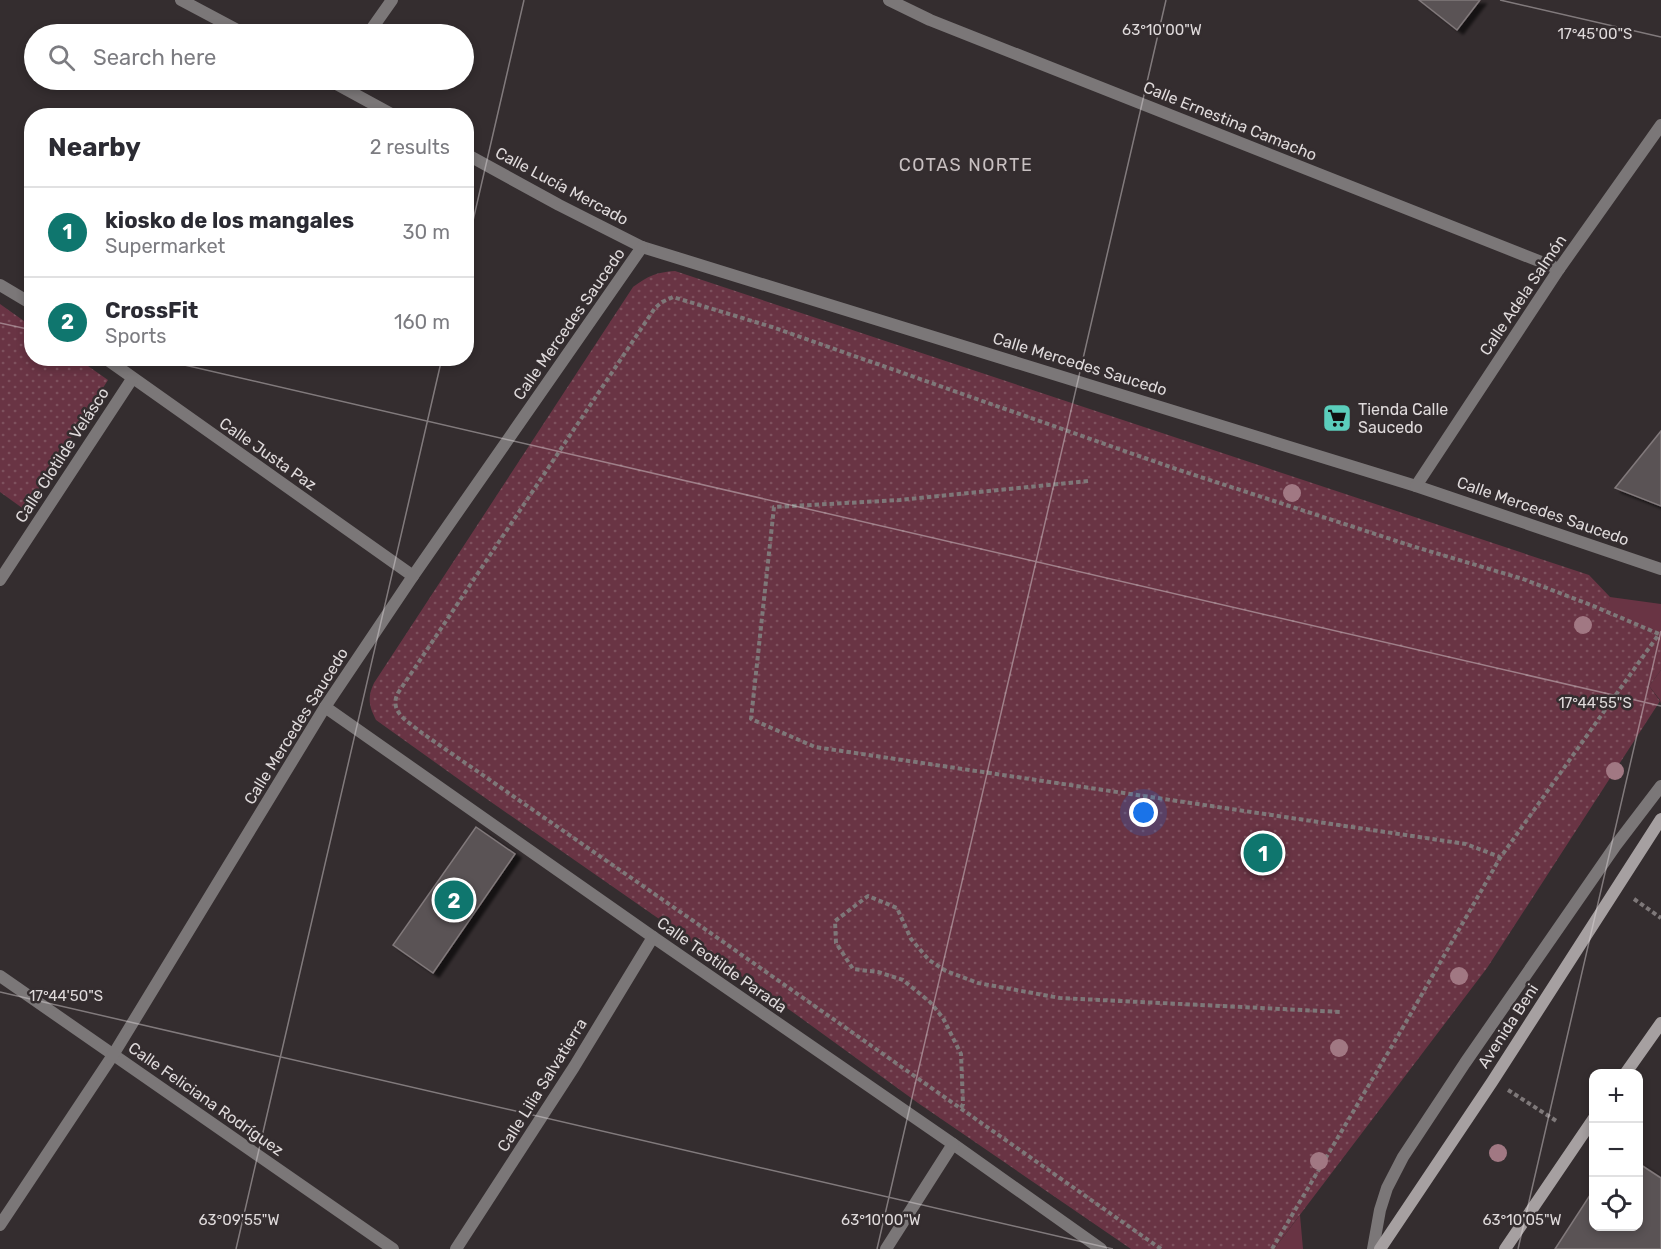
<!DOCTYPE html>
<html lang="en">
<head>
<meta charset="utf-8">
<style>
	body { margin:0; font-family:Rubik,sans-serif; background:#f2f2f3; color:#2b2b33 }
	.controls { position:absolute; right:18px; bottom:18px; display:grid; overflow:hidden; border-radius:12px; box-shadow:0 3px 9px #0003 }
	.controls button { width:54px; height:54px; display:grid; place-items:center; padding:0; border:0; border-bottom:2px solid #e1e1e2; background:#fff; color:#2b2b33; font:30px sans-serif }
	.you { position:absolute; left:1144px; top:813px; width:21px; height:21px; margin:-15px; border:4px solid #fff; border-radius:50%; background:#1a73e8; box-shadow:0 0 0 9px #1a73e833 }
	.badge { display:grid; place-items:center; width:39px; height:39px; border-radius:50%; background:#0f766e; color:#fff; font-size:20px; font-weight:700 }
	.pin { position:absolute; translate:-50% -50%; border:3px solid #fff; box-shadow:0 2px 6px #0006 }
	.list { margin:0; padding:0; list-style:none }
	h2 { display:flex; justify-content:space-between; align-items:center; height:78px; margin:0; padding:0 24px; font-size:26px }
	h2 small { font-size:20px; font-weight:400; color:#7c7c81 }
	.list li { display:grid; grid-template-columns:39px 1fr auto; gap:18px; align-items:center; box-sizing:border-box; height:90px; padding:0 24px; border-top:2px solid #e1e1e2 }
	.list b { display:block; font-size:22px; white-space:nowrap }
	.list p { margin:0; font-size:20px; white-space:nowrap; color:#7c7c81 }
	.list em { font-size:20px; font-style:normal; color:#7c7c81 }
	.icon { flex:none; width:33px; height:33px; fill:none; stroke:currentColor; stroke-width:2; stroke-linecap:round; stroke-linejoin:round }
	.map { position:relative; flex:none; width:1661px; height:1249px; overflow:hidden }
	.search { position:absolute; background:#fff; box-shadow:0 3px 9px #0003; left:24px; top:24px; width:450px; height:66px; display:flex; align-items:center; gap:15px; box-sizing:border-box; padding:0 21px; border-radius:33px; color:#7c7c81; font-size:22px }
	.panel { position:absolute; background:#fff; box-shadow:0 3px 9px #0003; left:24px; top:108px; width:450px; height:258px; border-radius:24px }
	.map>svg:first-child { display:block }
</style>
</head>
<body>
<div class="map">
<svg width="1661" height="1249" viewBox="0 0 1661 1249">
	<defs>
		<pattern id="park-dots" width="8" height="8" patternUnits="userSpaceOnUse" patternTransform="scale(1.5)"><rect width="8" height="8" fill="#693444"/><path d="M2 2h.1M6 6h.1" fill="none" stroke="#7e515e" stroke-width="1.8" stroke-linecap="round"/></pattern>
		<filter id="shadow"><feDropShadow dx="6" dy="4" stdDeviation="1.5" flood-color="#0009"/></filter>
	</defs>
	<rect width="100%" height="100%" fill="#342d2f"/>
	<!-- green -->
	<g fill="#693444">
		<path d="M1610 597 1661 604V637L1606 613Z"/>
		<path d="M1661 670V704L1660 700 1649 686Z"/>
		<path d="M1300 1215 1303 1249H1274Z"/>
	</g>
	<!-- park -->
	<g fill="url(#park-dots)">
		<path d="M675 271 1589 575 1610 597 1607 613 1661 637V670L1649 686 1660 701 1487 968 1274 1249H1131L918 1103 794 1013 471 788 376 720C369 706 367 698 374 683L633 287C648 276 657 272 675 271Z"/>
		<path d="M0 304 31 326 32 358 78 359 108 380 25 510 0 492Z"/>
	</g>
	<!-- building -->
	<g fill="#5a5354" stroke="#81797b" stroke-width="1.5" filter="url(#shadow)">
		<path d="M1419 0H1480L1457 30Z"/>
		<path d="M1661 431V506L1615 488Z"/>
		<path d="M476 827 515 854 433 973 393 945Z"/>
		<path d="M1638 1163 1661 1178V1249H1555L1594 1189V1226H1638Z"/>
	</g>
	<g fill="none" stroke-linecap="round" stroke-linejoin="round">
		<!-- path -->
		<g stroke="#7e7879" stroke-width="4" stroke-dasharray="4.5 3" stroke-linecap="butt">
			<path d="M1088 481 900 500 774 507 751 719 815 747 1466 844 1500 857"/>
			<path d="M1634 899 1661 918"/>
			<path d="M1508 1090 1558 1122"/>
			<path d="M961 1108 963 1104 961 1054 943 1018 930 1002 903 980 878 972 853 969 836 943 835 921 868 896 897 908 911 939 929 960 946 971 978 983 1060 998 1341 1012"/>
			<path d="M1161 1249 692 920 422 733C409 722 388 712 398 693L655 308 662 302 673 297 772 327 1176 469 1412 546 1523 579 1591 605 1659 634 1500 858 1402 1029 1272 1249"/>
		</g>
		<!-- lane -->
		<path stroke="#7b7778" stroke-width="12" d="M1373 1249 1380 1210 1387 1188 1403 1157 1465 1063 1616 845 1661 786"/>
		<!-- street -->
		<g stroke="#7b7778" stroke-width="12">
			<path d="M181 0 245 34"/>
			<path d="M889 0 930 20 1559 269"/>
			<path d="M368 34 392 0"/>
			<path d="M329 80 395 116"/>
			<path d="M466 154 559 205 642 247 1416 486 1661 569"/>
			<path d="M0 285 32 304"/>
			<path d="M105 358 413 576"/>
			<path d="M1416 486 1559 269 1661 125"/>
			<path d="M0 580 132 379"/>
			<path d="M325 707 653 937 953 1144 1101 1249"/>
			<path d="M0 976 393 1249"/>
			<path d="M0 1225 113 1055 325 707 413 576 642 247"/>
			<path d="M456 1249 574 1067 653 937"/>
			<path d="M886 1249 953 1144"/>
		</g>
		<!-- secondary -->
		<g stroke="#a6a0a1" stroke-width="12">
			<path d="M1625 1074 1661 1023"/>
			<path d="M1380 1249 1492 1082 1661 819"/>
			<path d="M1505 1249 1594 1118"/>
		</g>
	</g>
	<!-- trees -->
	<g fill="#a17883">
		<circle cx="1292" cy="493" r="9"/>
		<circle cx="1583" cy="625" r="9"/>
		<circle cx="1615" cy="771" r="9"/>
		<circle cx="1459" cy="976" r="9"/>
		<circle cx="1339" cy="1048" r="9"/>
		<circle cx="1498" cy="1153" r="9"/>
		<circle cx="1319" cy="1161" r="9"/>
	</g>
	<!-- ticks -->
	<path fill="none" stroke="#dfdadb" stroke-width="1.5" stroke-opacity="0.45" d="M1500 0 1661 37M466 251 524 0M0 323 32 330M154 358 1661 706M0 992 1113 1249M236 1249 442 358M877 1249 1166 0M1518 1249 1661 631"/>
	<!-- icons -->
	<defs>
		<g id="supermarket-square" transform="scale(1.5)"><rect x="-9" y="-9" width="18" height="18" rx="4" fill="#5bcebc" stroke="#342d2f"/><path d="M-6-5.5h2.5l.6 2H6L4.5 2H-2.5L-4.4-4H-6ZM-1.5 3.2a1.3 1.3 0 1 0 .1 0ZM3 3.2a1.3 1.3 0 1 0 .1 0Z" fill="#111"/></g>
	</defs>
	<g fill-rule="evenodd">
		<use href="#supermarket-square" x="1337" y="418"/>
	</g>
	<g text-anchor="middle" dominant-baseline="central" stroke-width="5" stroke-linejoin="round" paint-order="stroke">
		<!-- street labels -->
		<g font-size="16" fill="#dfdadb" stroke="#342d2f">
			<text transform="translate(1230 121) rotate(22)">Calle Ernestina Camacho</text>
			<text transform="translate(562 186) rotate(28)">Calle Lucía Mercado</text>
			<text transform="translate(1523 295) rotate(-56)">Calle Adela Salmón</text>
			<text transform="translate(569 324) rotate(-55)">Calle Mercedes Saucedo</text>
			<text transform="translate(1080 364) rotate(17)">Calle Mercedes Saucedo</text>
			<text transform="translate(268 454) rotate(35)">Calle Justa Paz</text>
			<text transform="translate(62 455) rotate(-57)">Calle Clotilde Velásco</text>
			<text transform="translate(1543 511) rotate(19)">Calle Mercedes Saucedo</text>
			<text transform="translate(296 726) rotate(-58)">Calle Mercedes Saucedo</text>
			<text transform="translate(722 965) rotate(35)">Calle Teotilde Parada</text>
			<text transform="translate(1508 1026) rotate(-57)">Avenida Beni</text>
			<text transform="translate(542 1085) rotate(-58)">Calle Lilia Salvatierra</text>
			<text transform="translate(206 1099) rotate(35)">Calle Feliciana Rodríguez</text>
		</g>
		<!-- poi labels -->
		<g font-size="16" fill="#dfdadb" stroke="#342d2f" text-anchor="start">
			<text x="1358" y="409">Tienda Calle<tspan x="1358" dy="18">Saucedo</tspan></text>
		</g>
		<!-- neighbourhood labels -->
		<g font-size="18" letter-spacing="1.5" fill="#c8c0c1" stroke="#342d2f">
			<text x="966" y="165">COTAS NORTE</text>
		</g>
	</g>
	<g font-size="15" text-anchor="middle" fill="#dfdadb" stroke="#342d2f" stroke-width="5" stroke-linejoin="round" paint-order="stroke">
		<text x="1162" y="35">63°10'00"W</text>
		<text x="1595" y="39">17°45'00"S</text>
		<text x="1595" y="708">17°44'55"S</text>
		<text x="66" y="1001">17°44'50"S</text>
		<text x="239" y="1225">63°09'55"W</text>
		<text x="881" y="1225">63°10'00"W</text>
		<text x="1522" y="1225">63°10'05"W</text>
	</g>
</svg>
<div class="controls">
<button>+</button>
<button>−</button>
<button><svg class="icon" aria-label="locate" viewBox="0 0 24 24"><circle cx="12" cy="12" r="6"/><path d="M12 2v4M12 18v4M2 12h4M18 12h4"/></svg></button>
</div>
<div class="you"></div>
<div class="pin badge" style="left:1263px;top:853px">1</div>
<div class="pin badge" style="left:454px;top:900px">2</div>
<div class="search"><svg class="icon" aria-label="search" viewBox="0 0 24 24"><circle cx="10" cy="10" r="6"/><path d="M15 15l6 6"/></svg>Search here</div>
<section class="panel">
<h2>Nearby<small>2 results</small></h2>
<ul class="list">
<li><span class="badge">1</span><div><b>kiosko de los mangales</b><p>Supermarket</p></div><em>30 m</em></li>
<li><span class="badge">2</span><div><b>CrossFit</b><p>Sports</p></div><em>160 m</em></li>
</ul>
</section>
</div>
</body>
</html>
